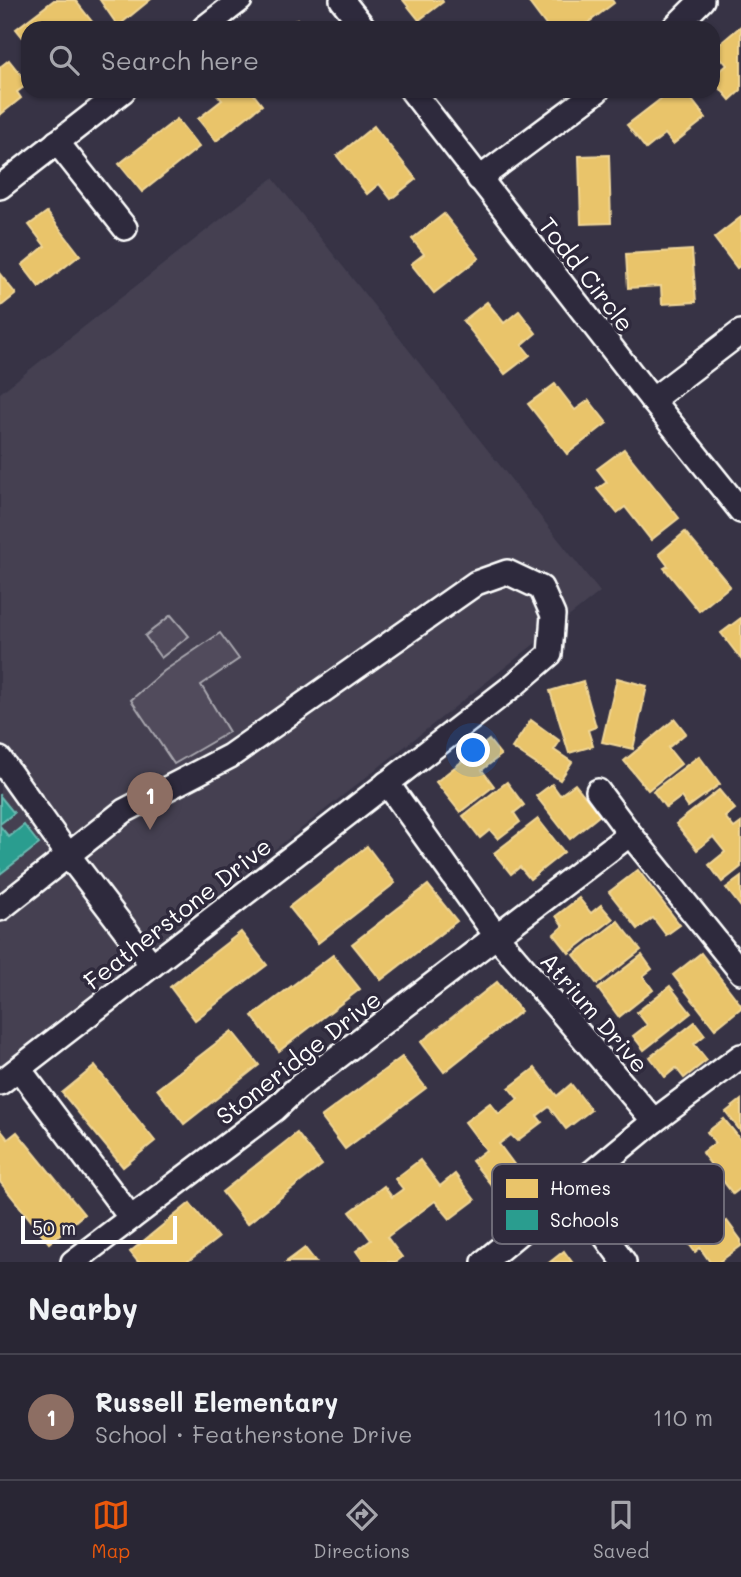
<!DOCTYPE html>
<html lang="en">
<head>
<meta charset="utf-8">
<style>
	body { margin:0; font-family:Mali,sans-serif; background:#312e3c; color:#f1f3f6 }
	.scale { position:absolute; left:21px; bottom:18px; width:156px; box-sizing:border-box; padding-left:7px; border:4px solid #fff; border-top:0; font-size:19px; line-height:24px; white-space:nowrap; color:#fff; -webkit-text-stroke:5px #2f2a3d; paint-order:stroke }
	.you { position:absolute; left:474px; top:751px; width:24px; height:24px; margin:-18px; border:5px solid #fff; border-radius:50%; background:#1a73e8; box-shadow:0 0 0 10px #1a73e833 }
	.badge { display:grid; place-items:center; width:46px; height:46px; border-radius:50%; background:#ea580c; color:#fff; font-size:23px; font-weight:700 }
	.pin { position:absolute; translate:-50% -58px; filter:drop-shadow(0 2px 4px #0008) }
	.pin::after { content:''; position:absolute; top:37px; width:24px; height:21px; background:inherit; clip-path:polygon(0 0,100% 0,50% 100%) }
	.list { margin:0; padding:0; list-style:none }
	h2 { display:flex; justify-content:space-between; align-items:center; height:91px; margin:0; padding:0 28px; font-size:30px }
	h2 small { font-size:23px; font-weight:400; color:#a5a5ac }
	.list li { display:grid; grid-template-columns:46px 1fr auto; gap:21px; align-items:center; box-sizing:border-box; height:126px; padding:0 28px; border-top:2px solid #45434f }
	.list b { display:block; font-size:26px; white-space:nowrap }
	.list p { margin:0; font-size:23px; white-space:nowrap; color:#a5a5ac }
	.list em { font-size:23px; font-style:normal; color:#a5a5ac }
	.icon { flex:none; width:38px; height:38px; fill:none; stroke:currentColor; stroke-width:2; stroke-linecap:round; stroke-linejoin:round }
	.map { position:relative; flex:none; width:741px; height:1262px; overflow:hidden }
	.search { position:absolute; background:#292634; box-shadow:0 2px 5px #0004; left:21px; right:21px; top:21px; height:77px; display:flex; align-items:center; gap:18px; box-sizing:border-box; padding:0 24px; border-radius:21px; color:#a5a5ac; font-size:26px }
	.sheet { height:217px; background:#292634 }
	nav { display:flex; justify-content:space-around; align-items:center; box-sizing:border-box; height:98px; border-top:2px solid #45434f; background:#292634; font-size:19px; color:#a5a5ac }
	nav a { display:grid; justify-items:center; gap:4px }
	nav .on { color:#ea580c }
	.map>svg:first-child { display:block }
</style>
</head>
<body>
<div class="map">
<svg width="741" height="1262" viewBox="0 0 741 1262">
	<rect width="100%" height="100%" fill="#373345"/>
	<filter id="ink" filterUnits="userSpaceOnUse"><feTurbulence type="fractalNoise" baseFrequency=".0143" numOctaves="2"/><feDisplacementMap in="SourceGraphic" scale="14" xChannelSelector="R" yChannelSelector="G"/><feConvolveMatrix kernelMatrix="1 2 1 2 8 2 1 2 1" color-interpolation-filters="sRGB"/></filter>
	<g filter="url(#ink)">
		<!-- built -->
		<path fill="#444051" d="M273 178 600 592 0 1067V393Z"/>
		<!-- green -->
		<g fill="#514c5c" stroke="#a8a6ae" stroke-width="2">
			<path d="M171 615 189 636 161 658 145 636Z"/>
			<path d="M220 633 239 659 201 685 229 732 174 764 131 700 164 671Z"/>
		</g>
		<!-- homes -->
		<g fill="#e9c46a" stroke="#f0d697" stroke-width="2">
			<path d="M54 0H75L97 28H28V44L16 29Z"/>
			<path d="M100 0H150L118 26Z"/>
			<path d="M403 0H442L443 2 419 20Z"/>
			<path d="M527 0H612L614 3 581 28H548Z"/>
			<path d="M297 19 304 28H285Z"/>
			<path d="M741 26V90L730 100 713 80V77L727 65 714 49Z"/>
			<path d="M9 60 28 84 17 92 21 98 0 115V67Z"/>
			<path d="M214 91H251L262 105 216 141 198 119 222 100Z"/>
			<path d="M671 91H685L706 118 673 144 665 134 646 149 627 125Z"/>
			<path d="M177 119 199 147 142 192 119 164Z"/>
			<path d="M374 126 416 179 391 199 379 184 367 194 337 156Z"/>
			<path d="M609 155 611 223 581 224 579 156Z"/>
			<path d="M47 212 80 255 39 287 22 265 45 246 29 225Z"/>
			<path d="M444 214 479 258 434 293 411 264 424 254 412 239Z"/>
			<path d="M741 217V265L737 268 714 238Z"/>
			<path d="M692 250 696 302 662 304 661 286 628 288 626 254Z"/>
			<path d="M0 274 16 294 0 307Z"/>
			<path d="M487 302 504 323 519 311 536 333 522 345 530 355 505 374 463 321Z"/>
			<path d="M555 384 575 410 589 400 607 423 567 454 528 404Z"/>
			<path d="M624 449 679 518 651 540 625 507 617 513 597 489 607 482 597 469Z"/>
			<path d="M685 532 730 586 699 611 664 568 668 566 659 554Z"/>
			<path d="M741 618V659L721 633Z"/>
			<path d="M617 678 647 686 633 749 602 742Z"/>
			<path d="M583 681 596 727 588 730 593 746 569 753 550 691Z"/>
			<path d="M675 719 686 733 668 748 681 764 648 790 624 761Z"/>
			<path d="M531 720 560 741 554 750 572 762 560 780 512 748Z"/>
			<path d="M489 740 501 755 482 770 494 786 460 812 436 782Z"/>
			<path d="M699 756 720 784 688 807 681 797 666 808 653 791Z"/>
			<path d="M507 782 524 805 514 813 520 822 498 839 490 830 480 838 463 816Z"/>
			<path d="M552 784 560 795 575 784 600 815 570 839 536 796Z"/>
			<path d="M719 790 735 809 725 817 734 828 741 823V867L722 882 709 865 725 852 713 837 697 850 676 824Z"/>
			<path d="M538 819 564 852 530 879 520 867 511 874 494 853Z"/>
			<path d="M367 846 395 883 318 943 289 907Z"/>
			<path d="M638 870 680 925 666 935 653 918 638 929 609 892Z"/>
			<path d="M741 877V907L726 888Z"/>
			<path d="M428 885 457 921 381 980 352 944Z"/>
			<path d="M579 898 591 913 601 905 613 919 569 953 554 934 563 926 556 916Z"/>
			<path d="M618 921 641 950 597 984 574 955Z"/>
			<path d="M241 932 267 965 195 1020 170 987Z"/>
			<path d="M701 953 741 1005V1008L715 1029 673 975Z"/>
			<path d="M333 955 360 989 279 1051 252 1016Z"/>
			<path d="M642 955 652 969 643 976 653 990 619 1017 598 989Z"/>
			<path d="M497 982 521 1011 444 1072 421 1042Z"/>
			<path d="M670 986 691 1013 644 1050 633 1036 647 1025 637 1012Z"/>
			<path d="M695 1022 705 1035 694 1044 707 1060 684 1078 676 1068 665 1077 650 1057Z"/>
			<path d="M232 1031 259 1065 184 1124 157 1089Z"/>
			<path d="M402 1057 426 1088 345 1149 321 1117Z"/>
			<path d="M95 1066 155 1141 123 1167 62 1093Z"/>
			<path d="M535 1068 557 1096 571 1084 591 1110 566 1129 549 1107 537 1116 542 1122 517 1141 511 1135 499 1144 516 1167 492 1186 472 1161 486 1150 465 1122 490 1103 499 1114 518 1099 509 1088Z"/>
			<path d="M741 1100V1132L726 1112Z"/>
			<path d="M724 1119 741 1140V1188L733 1194 702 1153 715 1143 707 1132Z"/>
			<path d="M0 1129 8 1139 17 1132 84 1214 49 1243 0 1182Z"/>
			<path d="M297 1133 322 1165 247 1224 222 1192Z"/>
			<path d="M420 1160 440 1186 455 1174 475 1200 450 1219 435 1201 387 1237 402 1257 396 1262H364L356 1251 371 1240 350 1212 384 1186 392 1197 403 1189 395 1179Z"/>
			<path d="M691 1175 709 1199 698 1207 715 1230 727 1221 741 1240V1246L719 1262H710L700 1248 695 1252 666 1213 648 1227 628 1200 657 1179 667 1193Z"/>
			<path d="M190 1203 218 1238 187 1262H138L130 1252Z"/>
			<path d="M305 1248 316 1262H286Z"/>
			<path d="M564 1251 572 1262H550Z"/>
		</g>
		<!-- schools -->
		<g fill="#2a9d8f" stroke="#6abab1" stroke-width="2">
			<path d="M0 796 14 813 0 824Z"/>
			<path d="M24 825 39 844 0 874V826L9 837Z"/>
		</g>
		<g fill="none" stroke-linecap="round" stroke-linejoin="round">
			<!-- minor casing -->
			<g stroke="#fff" stroke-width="28">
				<g id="minor">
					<path d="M342 0 364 28"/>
					<path d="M204 28 240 0"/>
					<path d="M674 28 702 0"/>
					<path d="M412 91 652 400 741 511"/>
					<path d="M57 142 125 228"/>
					<path d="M479 179 597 91"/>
					<path d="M0 187 123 91"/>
					<path d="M652 400 741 332"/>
					<path d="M0 759 69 856 152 965"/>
					<path d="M387 783 497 937 654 1121"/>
					<path d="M598 791 630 834 741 972"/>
					<path d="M0 909 124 811 230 756 476 583 507 572 541 588 553 615 550 654 514 685 0 1083"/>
					<path d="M19 1069 131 1218"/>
					<path d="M571 1190 624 1262"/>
					<path d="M73 1262 275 1109 297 1088 630 834"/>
					<path d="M484 1262 654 1121 741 1056"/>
				</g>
			</g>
			<!-- minor -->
			<use href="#minor" stroke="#2f2a3d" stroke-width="23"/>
		</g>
	</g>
	<g text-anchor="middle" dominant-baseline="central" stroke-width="7" stroke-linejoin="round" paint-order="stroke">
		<!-- street labels -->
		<g font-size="24" fill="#fff" stroke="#2f2a3d">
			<text transform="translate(587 274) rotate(52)">Todd Circle</text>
			<text transform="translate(177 913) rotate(-38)">Featherstone Drive</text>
			<text transform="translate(595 1012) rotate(49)">Atrium Drive</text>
			<text transform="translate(298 1057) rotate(-38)">Stoneridge Drive</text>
		</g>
	</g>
	<!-- legend -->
	<rect x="492" y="1164" width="232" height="80" rx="10" fill="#2f2a3d" stroke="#6d6a77" stroke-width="2"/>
	<rect x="506" y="1179" width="32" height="19" fill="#e9c46a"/>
	<rect x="506" y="1210" width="32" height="20" fill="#2a9d8f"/>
	<g font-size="19" fill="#fff">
		<text x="550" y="1195">Homes</text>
		<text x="550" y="1227">Schools</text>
	</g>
</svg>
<div class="scale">50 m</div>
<div class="you"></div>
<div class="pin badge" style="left:150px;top:830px;background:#8d6e63">1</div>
<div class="search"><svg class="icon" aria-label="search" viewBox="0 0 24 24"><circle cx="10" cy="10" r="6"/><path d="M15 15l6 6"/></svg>Search here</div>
</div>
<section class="sheet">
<h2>Nearby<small></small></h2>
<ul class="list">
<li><span class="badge" style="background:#8d6e63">1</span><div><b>Russell Elementary</b><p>School · Featherstone Drive</p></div><em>110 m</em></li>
</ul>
</section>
<nav>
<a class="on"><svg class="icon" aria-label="map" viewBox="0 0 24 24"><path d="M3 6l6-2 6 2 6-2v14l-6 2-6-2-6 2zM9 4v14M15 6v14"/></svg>Map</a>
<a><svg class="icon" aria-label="directions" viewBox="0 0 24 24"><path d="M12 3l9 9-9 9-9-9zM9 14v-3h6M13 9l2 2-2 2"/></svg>Directions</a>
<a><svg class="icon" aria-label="saved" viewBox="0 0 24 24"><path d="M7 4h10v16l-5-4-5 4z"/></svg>Saved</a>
</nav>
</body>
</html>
